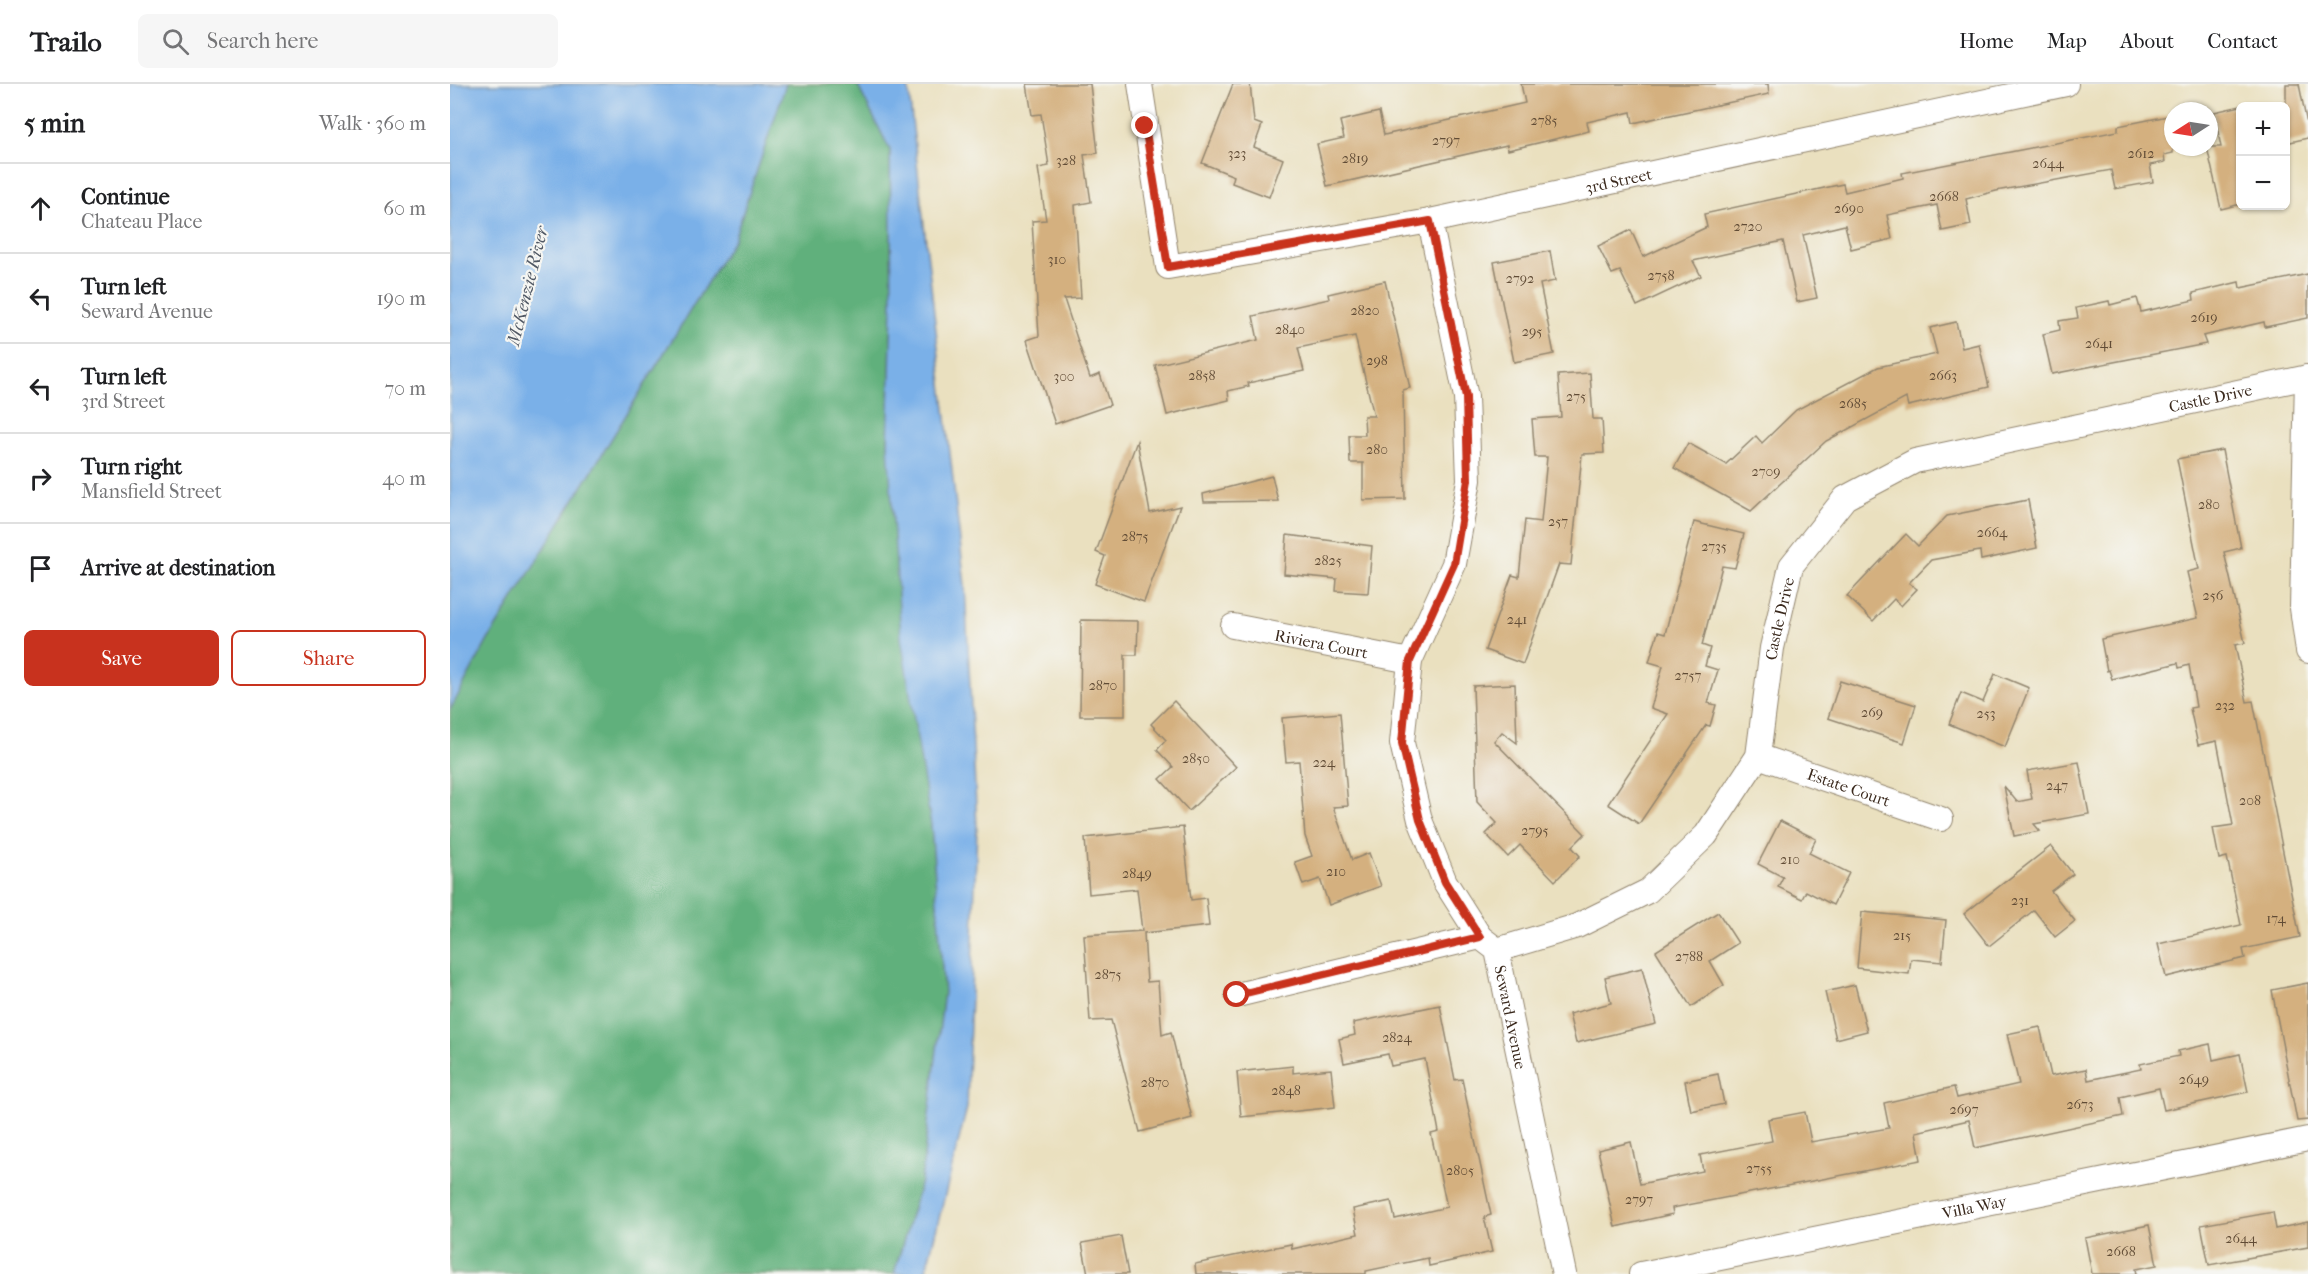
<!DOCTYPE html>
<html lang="en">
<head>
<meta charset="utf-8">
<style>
	body { margin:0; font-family:"IM FELL French Canon",serif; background:#f6f6f6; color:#202124 }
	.controls { position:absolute; right:18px; top:18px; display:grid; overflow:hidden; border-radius:9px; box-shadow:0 2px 4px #0004 }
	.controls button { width:54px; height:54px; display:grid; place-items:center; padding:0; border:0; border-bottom:2px solid #e0e0e0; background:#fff; color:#202124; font:30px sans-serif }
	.compass { position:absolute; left:1714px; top:18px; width:54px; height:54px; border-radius:50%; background:#fff; box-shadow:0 2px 4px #0004; rotate:258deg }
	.stop { position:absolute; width:18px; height:18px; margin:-14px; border:4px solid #c8321e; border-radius:50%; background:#fff }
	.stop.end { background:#c8321e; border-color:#fff; box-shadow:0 2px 6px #0008 }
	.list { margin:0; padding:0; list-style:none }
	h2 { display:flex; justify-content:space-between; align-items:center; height:78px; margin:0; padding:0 24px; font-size:26px }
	h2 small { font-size:20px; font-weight:400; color:#757577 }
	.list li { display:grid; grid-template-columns:39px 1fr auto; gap:18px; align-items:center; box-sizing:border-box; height:90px; padding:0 24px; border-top:2px solid #e0e0e0 }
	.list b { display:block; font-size:22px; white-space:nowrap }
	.list p { margin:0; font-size:20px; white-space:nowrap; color:#757577 }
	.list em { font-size:20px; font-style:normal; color:#757577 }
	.actions { display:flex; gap:12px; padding:18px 24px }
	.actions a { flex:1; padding:14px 0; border:2px solid #c8321e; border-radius:9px; text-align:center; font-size:21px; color:#c8321e }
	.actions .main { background:#c8321e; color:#fff }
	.icon { flex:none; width:33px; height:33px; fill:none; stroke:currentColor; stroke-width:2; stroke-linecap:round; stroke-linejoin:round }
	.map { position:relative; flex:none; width:1858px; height:1190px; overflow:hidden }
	header { display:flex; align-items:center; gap:36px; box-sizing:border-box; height:84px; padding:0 30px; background:#fff; border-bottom:2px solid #e0e0e0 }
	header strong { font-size:28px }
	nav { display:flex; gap:33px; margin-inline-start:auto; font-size:21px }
	.search { width:420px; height:54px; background:#f6f6f6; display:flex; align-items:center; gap:15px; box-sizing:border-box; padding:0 21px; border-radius:9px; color:#757577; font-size:22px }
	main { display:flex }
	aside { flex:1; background:#fff }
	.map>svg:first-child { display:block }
</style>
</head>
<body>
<header>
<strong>Trailo</strong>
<div class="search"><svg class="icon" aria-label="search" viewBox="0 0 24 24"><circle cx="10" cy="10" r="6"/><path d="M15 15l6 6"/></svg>Search here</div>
<nav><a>Home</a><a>Map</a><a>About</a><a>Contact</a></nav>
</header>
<main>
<aside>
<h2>5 min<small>Walk · 360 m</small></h2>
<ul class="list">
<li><svg class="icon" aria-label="ahead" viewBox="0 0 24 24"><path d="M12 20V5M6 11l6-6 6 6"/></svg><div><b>Continue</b><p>Chateau Place</p></div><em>60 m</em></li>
<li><svg class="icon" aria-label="left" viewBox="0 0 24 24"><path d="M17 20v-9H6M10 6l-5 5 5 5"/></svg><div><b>Turn left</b><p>Seward Avenue</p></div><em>190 m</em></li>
<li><svg class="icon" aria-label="left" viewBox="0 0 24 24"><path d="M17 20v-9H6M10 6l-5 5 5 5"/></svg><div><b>Turn left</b><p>3rd Street</p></div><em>70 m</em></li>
<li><svg class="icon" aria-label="right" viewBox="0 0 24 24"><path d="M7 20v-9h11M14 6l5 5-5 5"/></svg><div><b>Turn right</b><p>Mansfield Street</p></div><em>40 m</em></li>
<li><svg class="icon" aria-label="arrive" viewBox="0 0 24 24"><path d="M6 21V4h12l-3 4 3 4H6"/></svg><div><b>Arrive at destination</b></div></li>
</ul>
<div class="actions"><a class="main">Save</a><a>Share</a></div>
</aside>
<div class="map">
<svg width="1858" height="1190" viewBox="0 0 1858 1190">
	<rect width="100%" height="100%" fill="#f6f6f2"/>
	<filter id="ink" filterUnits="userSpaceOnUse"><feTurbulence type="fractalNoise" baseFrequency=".0167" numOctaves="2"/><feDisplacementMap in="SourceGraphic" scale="12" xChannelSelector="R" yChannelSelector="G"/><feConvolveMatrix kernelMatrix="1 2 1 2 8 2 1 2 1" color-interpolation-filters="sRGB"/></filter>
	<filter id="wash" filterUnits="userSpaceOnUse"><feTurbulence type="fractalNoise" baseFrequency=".008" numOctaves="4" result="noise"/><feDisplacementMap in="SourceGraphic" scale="24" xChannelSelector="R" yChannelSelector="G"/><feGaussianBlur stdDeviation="1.35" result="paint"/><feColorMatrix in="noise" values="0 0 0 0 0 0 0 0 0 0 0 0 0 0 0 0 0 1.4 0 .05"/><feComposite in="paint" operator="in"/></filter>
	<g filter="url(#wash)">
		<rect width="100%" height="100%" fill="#eae0bf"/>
		<!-- forest -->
		<path fill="#60b07b" stroke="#4e6d4c" stroke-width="1.5" d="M336 0H407L440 66 442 219 438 362 481 741 494 908 471 1097 444 1190H0V626L38 556 284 155Z"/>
		<!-- water -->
		<g fill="#7ab0e8" stroke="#5a6d83" stroke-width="1.5">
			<path d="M0 0H336L284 155 38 556 0 626Z"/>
			<path d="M407 0H458L515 501 527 743 517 1024 475 1190H444L471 1097 494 908 481 741 451 554 438 362 442 219 440 66Z"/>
		</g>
		<g id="blocks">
			<!-- building -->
			<g fill="#d4b07f">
				<path d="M577 0H640L648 69 634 71 641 118 625 121 631 214 614 215 640 294 650 290 660 321 605 340 577 256 589 252 582 137 596 136 588 84 599 82 591 30 582 31Z"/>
				<path d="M783 0H800L804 38 812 41 804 63 833 75 819 113 782 99 784 92 752 79Z"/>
				<path d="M1071 0H1318L1319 10 1183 39 1181 28 1137 38 1139 47 1058 66 1057 61 877 102 867 60 894 54 890 37 929 28 934 51 1075 19Z"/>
				<path d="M1836 0H1849L1858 45V54L1836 59Z"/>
				<path d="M1791 22V120L1771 125 1757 63H1771L1764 28Z"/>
				<path d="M1723 31V69L1714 71 1715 78 1700 81 1703 98 1665 105 1661 86 1546 107 1516 115 1521 141 1492 147 1487 121 1437 131 1442 155 1401 165 1395 141 1353 151 1367 214 1347 218 1333 157 1243 177 1251 192 1187 222 1170 187 1162 190 1148 162 1181 146 1193 173 1257 143 1254 130 1393 100 1395 108 1453 94 1452 89 1668 47V42Z"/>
				<path d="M1100 167 1105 197 1090 200 1104 270 1064 278 1044 178Z"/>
				<path d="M1858 190V234L1815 243 1814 238 1753 252 1756 260 1602 290 1593 250 1610 246 1609 237 1628 234 1626 224 1659 217 1660 221 1687 214 1691 228 1744 216 1743 209 1789 198 1790 204Z"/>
				<path d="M935 197 960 304 953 306 955 415 913 416V379H900L899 351H915L914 332H924L905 252 848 264 854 287 798 299 799 302 778 307 779 316 717 331 705 281 808 256 803 232 879 215 878 210Z"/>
				<path d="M1506 238 1512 264 1529 260 1539 303 1458 322 1456 314 1376 357 1301 427 1224 384 1238 359 1276 380 1306 352 1312 359 1346 326 1428 283 1487 270 1480 244Z"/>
				<path d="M1140 289 1143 335H1152L1154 369 1132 370 1121 481 1109 480 1073 580 1035 566 1062 491 1069 493 1075 436 1091 438 1097 373H1085L1082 335 1111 333 1108 291Z"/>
				<path d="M687 357 700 429 730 422 694 518 645 500 655 472 646 468Z"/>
				<path d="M1772 366 1791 464 1774 468 1795 559 1785 561 1797 618 1803 617 1850 853 1793 865 1795 874 1716 893 1708 860 1791 841 1777 773 1769 775 1763 744 1783 741 1767 657 1748 661 1740 624 1746 623 1739 581 1729 584 1728 579 1662 595 1659 586 1657 587 1651 555 1748 534 1737 488 1749 485 1727 375Z"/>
				<path d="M822 392 828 417 754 418 753 410Z"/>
				<path d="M1578 416 1587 464 1531 476 1530 467 1481 476 1459 499 1467 505 1451 522 1444 515 1423 537 1397 512 1456 450 1468 462 1497 432Z"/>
				<path d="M1244 438 1294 450 1285 484 1272 482 1252 561 1260 564 1255 582 1268 586 1258 619 1266 621 1260 642 1256 641 1189 740 1158 720 1218 630 1201 624 1213 582 1199 578 1208 548 1215 550Z"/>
				<path d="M837 451 922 462 918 509 886 507 887 495 834 490Z"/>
				<path d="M631 536 688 537 687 571H675V632H630Z"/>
				<path d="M1545 590 1579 604 1555 663 1499 640 1511 609 1533 618Z"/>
				<path d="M1390 597 1466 621 1454 659 1378 634Z"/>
				<path d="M1065 600 1067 659 1052 648 1044 657 1135 750 1122 763 1130 772 1105 797 1070 761 1058 773 1036 750 1047 739 1027 718 1023 602Z"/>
				<path d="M724 617 786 683 739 727 710 695 723 683 707 666 716 656 701 640Z"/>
				<path d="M890 629 898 722 883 723 902 776 919 769 931 802 879 821 870 795 853 801 845 778 862 772 855 752 849 677 836 678 832 634Z"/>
				<path d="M1629 678 1639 730 1584 740 1590 747 1564 752 1554 702 1567 718 1582 715 1577 687Z"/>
				<path d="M1330 737 1366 755 1359 769 1399 789 1383 821 1356 807 1352 815 1328 803 1333 793 1308 780Z"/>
				<path d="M733 743 741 816 756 814 759 842 694 849 697 898 708 897 712 951 721 948 742 1034 690 1048 661 936 640 937 634 851 692 847 687 805 639 810 635 754Z"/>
				<path d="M1601 762 1623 790 1601 807 1625 837 1605 853 1584 826 1539 862 1514 830Z"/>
				<path d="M1268 828 1288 859 1260 877 1274 901 1241 923 1206 867Z"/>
				<path d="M1412 828 1496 836 1492 878 1461 875 1459 890 1407 884Z"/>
				<path d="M1192 884 1206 940 1126 959 1119 930 1161 919 1155 893Z"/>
				<path d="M1858 899V1036L1847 1037 1822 906Z"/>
				<path d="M1405 901 1417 947 1386 955 1375 908Z"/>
				<path d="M990 921 1005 996 1012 995 1041 1131 1034 1133 1042 1168 979 1182 978 1174 916 1187V1190H746L745 1180 841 1160 842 1165 908 1150 903 1125 941 1117 945 1135 997 1123 981 1050 989 1048 975 975 941 982 938 970 894 979 889 955 905 951 903 939Z"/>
				<path d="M1590 943 1601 992 1636 985 1638 996 1691 985 1690 980 1729 972 1728 967 1760 960 1763 976 1790 970 1798 1008 1714 1026 1709 1004 1670 1013 1673 1032 1525 1064 1519 1036 1466 1048 1471 1076 1222 1124 1223 1130 1165 1143 1148 1066 1181 1058 1190 1100 1253 1087 1250 1071 1322 1057 1318 1035 1355 1028 1361 1058 1439 1044 1434 1019 1504 1003 1507 1014 1569 1000 1557 950Z"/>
				<path d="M843 982V989L881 985 885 1023 791 1033 787 988Z"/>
				<path d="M1268 990 1274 1020 1241 1027 1235 997Z"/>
				<path d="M1823 1128 1826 1145 1858 1138V1163L1759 1181 1751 1141Z"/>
				<path d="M1699 1141 1707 1181 1686 1185 1687 1190H1642L1635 1154Z"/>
				<path d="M671 1152 678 1190H638L632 1159Z"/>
			</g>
		</g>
	</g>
	<g filter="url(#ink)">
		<use href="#blocks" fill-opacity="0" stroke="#92856e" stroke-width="1.5"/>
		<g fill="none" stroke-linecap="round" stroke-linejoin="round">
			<!-- street casing -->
			<g stroke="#92856e" stroke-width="26">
				<g id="street">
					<path id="s1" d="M690 0 718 183 980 137 1616 0"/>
					<path id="s2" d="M980 137 1016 313 1019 396 1004 480 960 577 952 659 970 736 995 798 1030 853 1047 866 1114 1190"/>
					<path d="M1857 293 1852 524 1858 567"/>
					<path id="s3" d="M783 542 960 577"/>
					<path id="s4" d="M1308 672 1491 735"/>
					<path id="s5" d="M1047 866 1127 842 1198 807 1256 751 1308 672 1322 564 1341 482 1395 414 1465 377 1858 293"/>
					<path d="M787 911 1030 853"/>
					<path id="s6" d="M1191 1190 1858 1055"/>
				</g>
			</g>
			<!-- street -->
			<use href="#street" stroke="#fff" stroke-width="24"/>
		</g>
	</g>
	<g fill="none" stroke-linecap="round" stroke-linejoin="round" filter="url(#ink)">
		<!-- route -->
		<path stroke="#c8321e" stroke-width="8" d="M695 42 718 183 980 137 1016 313 1018 396 1004 480 960 577 952 659 970 736 995 798 1030 853 787 911"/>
	</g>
	<g text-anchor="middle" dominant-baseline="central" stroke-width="4.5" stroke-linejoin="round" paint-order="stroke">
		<!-- number labels -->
		<g font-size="14" fill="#614c36">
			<text x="1094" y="36">2785</text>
			<text x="996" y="56">2797</text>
			<text x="787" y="69">323</text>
			<text x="1691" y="69">2612</text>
			<text x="905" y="74">2819</text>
			<text x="616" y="76">328</text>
			<text x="1598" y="79">2644</text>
			<text x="1494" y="112">2668</text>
			<text x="1399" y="124">2690</text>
			<text x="1298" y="142">2720</text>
			<text x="607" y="175">310</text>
			<text x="1211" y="191">2758</text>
			<text x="1070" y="194">2792</text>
			<text x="915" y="226">2820</text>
			<text x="1754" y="233">2619</text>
			<text x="840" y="245">2840</text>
			<text x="1082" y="247">295</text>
			<text x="1649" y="259">2641</text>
			<text x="927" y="276">298</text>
			<text x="752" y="291">2858</text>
			<text x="1493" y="291">2663</text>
			<text x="614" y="292">300</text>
			<text x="1126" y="312">275</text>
			<text x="1403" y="319">2685</text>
			<text x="927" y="365">280</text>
			<text x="1316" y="387">2709</text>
			<text x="1759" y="420">280</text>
			<text x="1108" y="437">257</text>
			<text x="1542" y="448">2664</text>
			<text x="685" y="452">2875</text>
			<text x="1264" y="462">2735</text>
			<text x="878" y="476">2825</text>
			<text x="1763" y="511">256</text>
			<text x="1067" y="535">241</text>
			<text x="1238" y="591">2757</text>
			<text x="653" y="601">2870</text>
			<text x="1775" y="621">232</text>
			<text x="1422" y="628">269</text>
			<text x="1536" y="629">253</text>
			<text x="746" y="674">2850</text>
			<text x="874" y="678">224</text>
			<text x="1607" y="701">247</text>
			<text x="1800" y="716">208</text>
			<text x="1085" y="746">2795</text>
			<text x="1340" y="775">210</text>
			<text x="886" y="787">210</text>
			<text x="687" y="789">2849</text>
			<text x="1570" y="816">231</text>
			<text x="1826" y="834">174</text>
			<text x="1452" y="851">215</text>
			<text x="1239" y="872">2788</text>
			<text x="658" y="890">2875</text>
			<text x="947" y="953">2824</text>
			<text x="1744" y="995">2649</text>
			<text x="705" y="998">2870</text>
			<text x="836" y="1006">2848</text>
			<text x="1630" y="1020">2673</text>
			<text x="1514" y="1025">2697</text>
			<text x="1309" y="1084">2755</text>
			<text x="1010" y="1086">2805</text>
			<text x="1189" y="1115">2797</text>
			<text x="1791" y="1154">2644</text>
			<text x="1671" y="1167">2668</text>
		</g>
		<!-- street labels -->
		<g font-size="16" fill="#3b2a1e" stroke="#f6f6f2">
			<text stroke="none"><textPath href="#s1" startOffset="644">3rd Street</textPath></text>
			<text stroke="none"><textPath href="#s5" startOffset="999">Castle Drive</textPath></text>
			<text stroke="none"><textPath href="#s5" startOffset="477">Castle Drive</textPath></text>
			<text stroke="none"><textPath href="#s3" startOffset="90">Riviera Court</textPath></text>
			<text stroke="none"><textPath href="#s4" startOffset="96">Estate Court</textPath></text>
			<text stroke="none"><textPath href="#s2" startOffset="838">Seward Avenue</textPath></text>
			<text stroke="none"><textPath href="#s6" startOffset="340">Villa Way</textPath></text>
		</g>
		<!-- water labels -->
		<g font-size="18" font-style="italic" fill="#515965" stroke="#f6f6f2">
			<text transform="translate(78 202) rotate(-76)">McKenzie River</text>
		</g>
	</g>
</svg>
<div class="controls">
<button>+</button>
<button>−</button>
</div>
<svg class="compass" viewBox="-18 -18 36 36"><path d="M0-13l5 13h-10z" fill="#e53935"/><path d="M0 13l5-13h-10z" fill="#757577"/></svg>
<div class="stop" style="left:787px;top:911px"></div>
<div class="stop end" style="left:695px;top:42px"></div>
</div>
</main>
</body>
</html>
